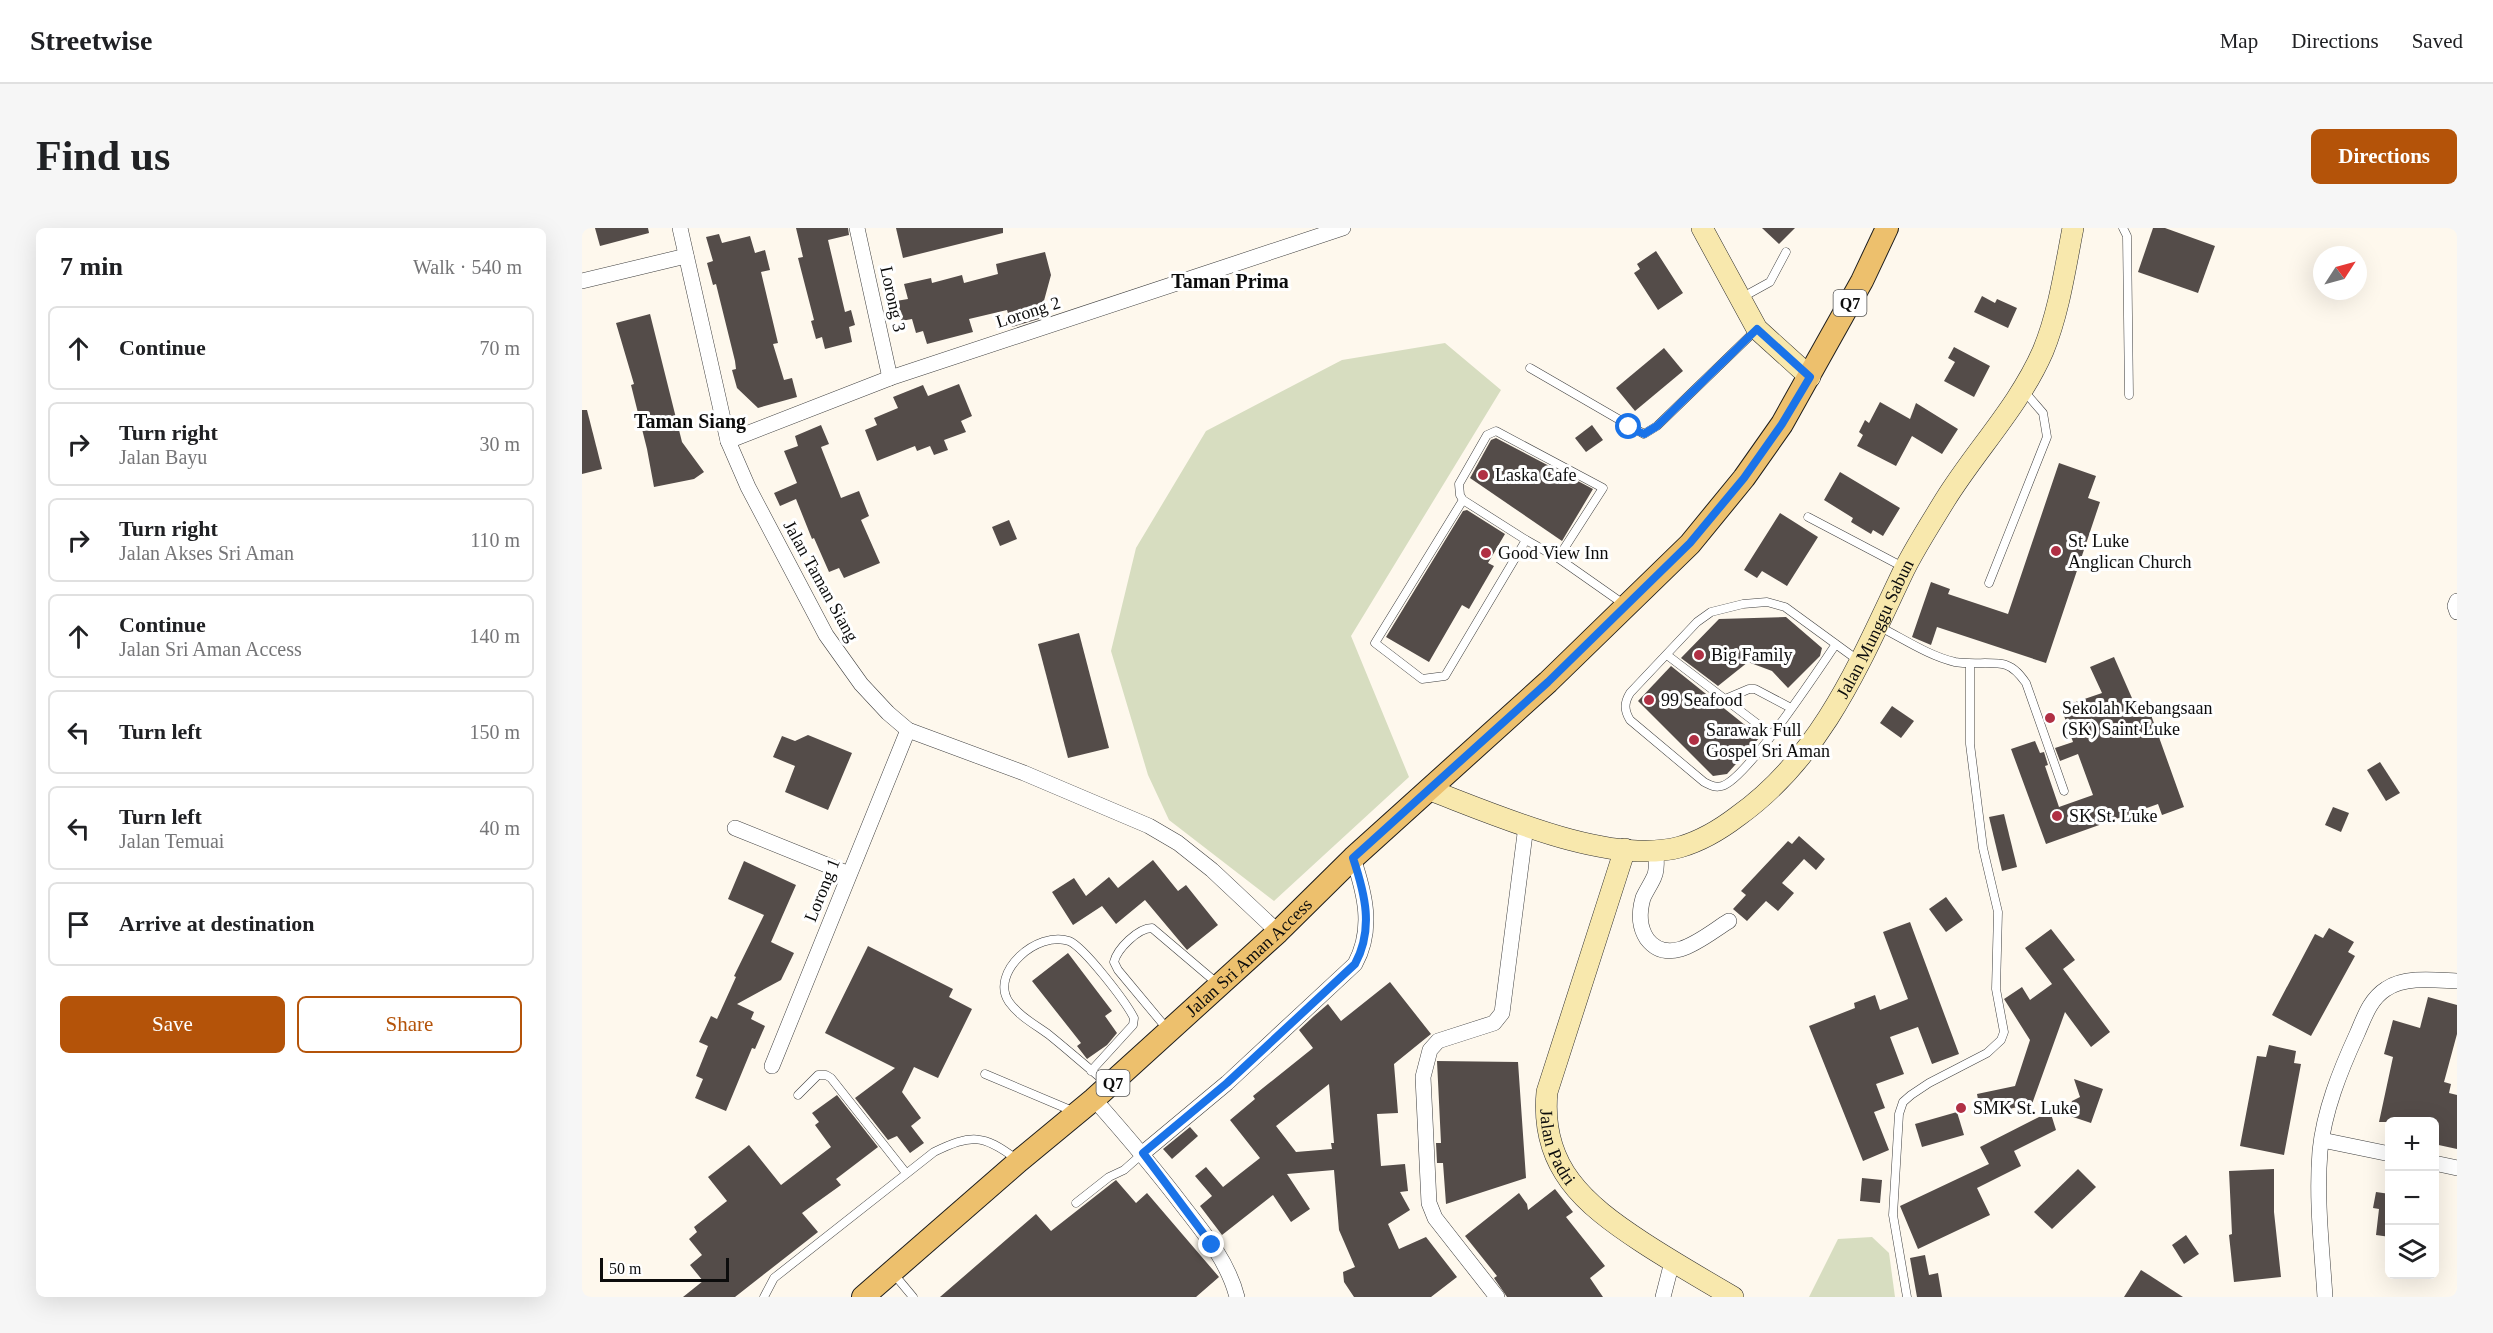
<!DOCTYPE html>
<html lang="en">
<head>
<meta charset="utf-8">
<style>
	body { margin:0; font-family:Georgia,serif; background:#f6f6f6; color:#202124 }
	.controls { position:absolute; right:18px; bottom:18px; display:grid; overflow:hidden; border-radius:9px; box-shadow:0 6px 24px #0002 }
	.controls button { width:54px; height:54px; display:grid; place-items:center; padding:0; border:0; border-bottom:2px solid #e0e0e0; background:#fff; color:#202124; font:30px sans-serif }
	.compass { position:absolute; left:1731px; top:18px; width:54px; height:54px; border-radius:50%; background:#fff; box-shadow:0 6px 24px #0002; rotate:54deg }
	.scale { position:absolute; left:18px; bottom:15px; width:129px; box-sizing:border-box; padding-left:6px; border:3px solid #0c0c0c; border-top:0; font-size:16px; line-height:21px; white-space:nowrap; color:#0c0c0c; -webkit-text-stroke:4px #fff; paint-order:stroke }
	.stop { position:absolute; width:18px; height:18px; margin:-14px; border:4px solid #1a73e8; border-radius:50%; background:#fff }
	.stop.end { background:#1a73e8; border-color:#fff; box-shadow:0 2px 6px #0008 }
	.list { margin:0; padding:0; list-style:none }
	h2 { display:flex; justify-content:space-between; align-items:center; height:78px; margin:0; padding:0 24px; font-size:26px }
	h2 small { font-size:20px; font-weight:400; color:#757577 }
	.list li { display:grid; grid-template-columns:39px 1fr auto; gap:18px; align-items:center; box-sizing:border-box; height:84px; margin:0 12px 12px; padding:0 12px; border:2px solid #e0e0e0; border-radius:9px }
	.list b { display:block; font-size:22px; white-space:nowrap }
	.list p { margin:0; font-size:20px; white-space:nowrap; color:#757577 }
	.list em { font-size:20px; font-style:normal; color:#757577 }
	.actions { display:flex; gap:12px; padding:18px 24px }
	.actions a { flex:1; padding:14px 0; border:2px solid #b45309; border-radius:9px; text-align:center; font-size:21px; color:#b45309 }
	.actions .main { background:#b45309; color:#fff }
	.icon { flex:none; width:33px; height:33px; fill:none; stroke:currentColor; stroke-width:2; stroke-linecap:round; stroke-linejoin:round }
	.map { position:relative; flex:none; width:1875px; height:1069px; overflow:hidden; border-radius:9px }
	header { display:flex; align-items:center; gap:36px; box-sizing:border-box; height:84px; padding:0 30px; background:#fff; border-bottom:2px solid #e0e0e0 }
	header strong { font-size:28px }
	nav { display:flex; gap:33px; margin-inline-start:auto; font-size:21px }
	.intro { display:flex; align-items:center; justify-content:space-between; box-sizing:border-box; height:144px; padding:0 36px }
	h1 { margin:0; font-size:42px }
	.button { padding:15px 27px; border-radius:9px; background:#b45309; color:#fff; font-size:21px; font-weight:700 }
	main { display:flex; gap:36px; padding:0 36px }
	aside { flex:1; background:#fff; border-radius:9px; box-shadow:0 6px 24px #0002 }
	.map>svg:first-child { display:block }
</style>
</head>
<body>
<header>
<strong>Streetwise</strong>
<nav><a>Map</a><a>Directions</a><a>Saved</a></nav>
</header>
<div class="intro"><h1>Find us</h1><a class="button">Directions</a></div>
<main>
<aside>
<h2>7 min<small>Walk · 540 m</small></h2>
<ul class="list">
<li><svg class="icon" aria-label="ahead" viewBox="0 0 24 24"><path d="M12 20V5M6 11l6-6 6 6"/></svg><div><b>Continue</b></div><em>70 m</em></li>
<li><svg class="icon" aria-label="right" viewBox="0 0 24 24"><path d="M7 20v-9h11M14 6l5 5-5 5"/></svg><div><b>Turn right</b><p>Jalan Bayu</p></div><em>30 m</em></li>
<li><svg class="icon" aria-label="right" viewBox="0 0 24 24"><path d="M7 20v-9h11M14 6l5 5-5 5"/></svg><div><b>Turn right</b><p>Jalan Akses Sri Aman</p></div><em>110 m</em></li>
<li><svg class="icon" aria-label="ahead" viewBox="0 0 24 24"><path d="M12 20V5M6 11l6-6 6 6"/></svg><div><b>Continue</b><p>Jalan Sri Aman Access</p></div><em>140 m</em></li>
<li><svg class="icon" aria-label="left" viewBox="0 0 24 24"><path d="M17 20v-9H6M10 6l-5 5 5 5"/></svg><div><b>Turn left</b></div><em>150 m</em></li>
<li><svg class="icon" aria-label="left" viewBox="0 0 24 24"><path d="M17 20v-9H6M10 6l-5 5 5 5"/></svg><div><b>Turn left</b><p>Jalan Temuai</p></div><em>40 m</em></li>
<li><svg class="icon" aria-label="arrive" viewBox="0 0 24 24"><path d="M6 21V4h12l-3 4 3 4H6"/></svg><div><b>Arrive at destination</b></div></li>
</ul>
<div class="actions"><a class="main">Save</a><a>Share</a></div>
</aside>
<div class="map">
<svg width="1875" height="1069" viewBox="0 0 1875 1069">
	<rect width="100%" height="100%" fill="#fef8ed"/>
	<!-- cemetery -->
	<g fill="#d7ddc0">
		<path d="M863 115 919 162 769 408 827 549 692 673 587 592 566 547 529 423 554 320 624 203 760 132Z"/>
		<path d="M1290 1009 1307 1025 1313 1069H1227L1256 1011Z"/>
	</g>
	<!-- building -->
	<g fill="#544c49" fill-rule="evenodd">
		<path d="M13 0H66L67 5 18 18Z"/>
		<path d="M214 0H266L267 7 246 12 263 84 269 82 273 97 267 99 270 114 243 121 240 109 234 111 229 93 232 92 216 30 221 29Z"/>
		<path d="M314 0H421V5L321 30Z"/>
		<path d="M1180 0H1213L1197 16Z"/>
		<path d="M1571 0H1583L1633 18 1616 65 1556 44Z"/>
		<path d="M137 6 140 15 168 8 173 25 183 22 188 42 179 44 196 115 191 116 202 152 210 150 215 169 176 180 155 160 150 142 154 141 153 133 134 56 131 57 125 35 131 33 124 9Z"/>
		<path d="M1074 23 1101 65 1076 82 1052 45 1058 41 1055 36Z"/>
		<path d="M463 24 469 47 457 91 430 99 425 82 387 91 391 104 345 116 341 103 334 105 330 91 319 93 314 73 326 71 322 56 349 50 350 55 380 47 382 55 416 46 414 36Z"/>
		<path d="M1400 68 1413 75 1415 71 1435 80 1426 100 1392 84Z"/>
		<path d="M68 86 100 214 122 244 112 251 72 259 65 221 49 157 52 156 34 95Z"/>
		<path d="M1372 119 1408 138 1392 169 1362 153 1373 134 1366 130Z"/>
		<path d="M1082 120 1101 143 1053 183 1034 160Z"/>
		<path d="M377 156 390 188 379 193 384 204 362 212 366 222 352 227 348 218 335 223 333 218 295 233 283 202 295 197 292 190 316 180 311 169 341 157 346 168Z"/>
		<path d="M1298 174 1328 191 1334 175 1376 201 1360 226 1330 208 1314 238 1275 218 1281 207 1277 204 1283 192 1287 195Z"/>
		<path d="M0 182H5L20 241 0 246Z"/>
		<path d="M239 197 247 216 239 219 259 270 277 263 287 288 279 292 298 335 262 350 257 340 247 344 232 310 230 311 214 271 198 278 192 265 215 255 202 223 216 218 213 208Z"/>
		<path d="M1010 197 1021 212 1004 224 993 210Z"/>
		<path d="M914 210 1011 261 980 313 888 250 909 212Z"/>
		<path d="M1477 235 1514 248 1506 270 1518 274 1464 435 1355 399 1349 417 1330 409 1349 354 1368 361 1366 366 1426 386Z"/>
		<path d="M1258 244 1318 280 1301 308 1291 302 1289 306 1269 294 1271 290 1242 272Z"/>
		<path d="M885 282 923 306 906 335 912 338 887 381 880 377 847 434 804 409 881 283Z"/>
		<path d="M1198 285 1236 309 1205 358 1180 343 1175 350 1162 342Z"/>
		<path d="M427 292 435 311 418 318 410 299Z"/>
		<path d="M1204 389 1240 420 1238 428 1206 460 1190 443 1166 434 1136 458 1099 430 1137 391Z"/>
		<path d="M497 405 527 520 486 530 456 416Z"/>
		<path d="M1532 429 1553 477 1564 473 1602 579 1580 587 1576 576 1464 616 1429 521 1453 513 1458 525 1462 524 1466 537 1463 538 1477 579 1511 567 1496 526 1478 533 1473 520 1491 514 1479 479 1520 465 1508 439Z"/>
		<path d="M1089 438 1178 509 1145 546 1131 548 1056 473Z"/>
		<path d="M1310 478 1332 493 1319 510 1298 495Z"/>
		<path d="M226 507 270 525 246 582 203 564 213 538 191 529 200 508 213 513Z"/>
		<path d="M1798 534 1818 565 1804 573 1785 542Z"/>
		<path d="M1751 579 1767 585 1759 604 1743 597Z"/>
		<path d="M1422 586 1435 639 1420 643 1407 589Z"/>
		<path d="M1217 608 1243 631 1234 642 1222 631 1200 655 1212 665 1196 683 1184 673 1165 693 1151 681 1164 667 1159 663 1206 613 1210 616Z"/>
		<path d="M571 632 596 663 604 657 636 697 605 722 563 672 534 696 520 678 491 697 470 664 492 650 504 668 527 649 536 660Z"/>
		<path d="M162 633 214 657 189 714 212 725 199 752 155 776 172 784 169 791 183 798 173 821 170 820 144 883 113 870 121 851 114 848 126 818 117 814 129 788 135 791 154 749 152 748 182 687 146 671Z"/>
		<path d="M1364 669 1381 692 1364 704 1347 681Z"/>
		<path d="M1328 694 1377 826 1350 836 1336 799 1308 809 1322 846 1294 856 1303 880 1292 884 1307 922 1281 933 1227 798 1273 780 1272 775 1293 767 1298 782 1326 771 1301 704Z"/>
		<path d="M1747 700 1772 714 1766 724 1773 728 1729 808 1690 787 1733 706 1741 710Z"/>
		<path d="M1469 701 1493 732 1481 741 1528 804 1509 819 1483 784 1450 876 1399 887 1395 866 1433 858 1448 812 1422 771 1440 759 1448 772 1470 756 1443 720Z"/>
		<path d="M286 718 371 761 367 769 390 781 356 850 332 839 320 864 339 890 329 898 342 915 328 925 315 908 306 912 273 870 313 840 243 805Z"/>
		<path d="M486 725 530 783 523 788 535 805 525 817 505 831 495 818 499 815 450 753Z"/>
		<path d="M808 754 849 806 812 836 816 885 795 886 799 938 823 936 826 963 818 964 828 982 806 996 817 1021 844 1009 875 1049 849 1069H772L762 1054 761 1044 773 1039 757 1002 752 942 705 946 728 981 709 994 691 967 640 1007 618 978 630 968 613 948 624 939 641 959 678 930 648 892 673 871 671 868 731 820 717 802 732 788 746 776 759 793ZM747 856 752 915H749L750 921 714 924 694 898Z"/>
		<path d="M1846 769 1875 777V806L1862 854 1869 856 1867 865 1875 867V921L1852 916V894H1797L1811 829 1802 826 1811 792 1838 800Z"/>
		<path d="M1687 817 1714 823 1712 835 1719 836 1702 927 1658 918 1675 828 1684 829Z"/>
		<path d="M855 833 936 834 944 950 864 976 861 935H855L854 915H859Z"/>
		<path d="M1492 851 1521 861 1509 895 1485 887 1490 873 1498 869Z"/>
		<path d="M255 867 296 919 254 951 259 957 220 985 236 1004 153 1069H101L121 1053 108 1037 120 1027 107 1011 115 1004 112 999 145 973 126 949 167 917 199 957 249 919 233 897 237 894 230 885Z"/>
		<path d="M1375 884 1382 907 1340 919 1333 896Z"/>
		<path d="M1463 886H1469L1474 902 1432 923 1439 938 1395 960 1408 987 1336 1021 1318 978 1407 936 1398 919Z"/>
		<path d="M608 899 616 908 590 931 581 921Z"/>
		<path d="M1496 941 1514 959 1470 1001 1452 984Z"/>
		<path d="M1692 941V984L1699 1049 1652 1054 1647 1007 1650 1006 1647 943Z"/>
		<path d="M1280 950 1300 952 1298 975 1278 973Z"/>
		<path d="M534 952 554 975 565 965 637 1049 614 1069H358L454 986 469 1003Z"/>
		<path d="M973 961 991 984 984 989 1023 1038 1008 1050 1021 1069H925L912 1050 915 1048 883 1008 937 965 945 976 946 982Z"/>
		<path d="M1794 964 1808 966V1009L1794 1007 1797 981 1791 980Z"/>
		<path d="M1604 1007 1617 1026 1602 1036 1590 1017Z"/>
		<path d="M1343 1027 1347 1047 1356 1045 1360 1069H1335L1328 1030Z"/>
		<path d="M1559 1042 1567 1047 1601 1069H1542Z"/>
	</g>
	<g fill="none" stroke-linecap="round" stroke-linejoin="round">
		<!-- lane casing -->
		<g stroke="#3f3f3f" stroke-width="9">
			<g id="lane">
				<path d="M1541 0 1545 8 1547 167"/>
				<path d="M1159 70 1188 54 1204 24"/>
				<path d="M948 140 1062 206 1075 198 1173 103"/>
				<path d="M881 272 793 415 840 451 863 448 944 312"/>
				<path d="M1226 289 1323 340"/>
				<path d="M976 330 1021 260 914 203 905 207 877 256 878 267 881 272 944 312 976 330 1043 377"/>
				<path d="M1407 355 1465 209 1461 185 1442 163"/>
				<path d="M1298 399C1322 411 1347 428 1373 434 1388 437 1414 433 1424 437 1433 440 1439 448 1444 455L1482 563"/>
				<path d="M1254 416C1236 442 1165 551 1140 558 1133 560 1128 557 1122 554L1048 492C1042 482 1042 475 1048 465L1115 394 1129 384 1161 376 1185 374 1203 379 1277 433"/>
				<path d="M1085 427 1190 507"/>
				<path d="M1141 472 1167 461H1173L1209 480"/>
				<path d="M586 802 536 742 532 734C535 721 556 700 570 700L636 756"/>
				<path d="M509 843 551 797 552 790C544 774 502 719 487 713 455 702 407 745 427 774 437 788 452 796 466 806 486 822 506 840 526 856"/>
				<path d="M403 846 493 884"/>
				<path d="M216 867 236 847H244L249 850 324 945"/>
				<path d="M494 975 527 949 542 942 560 926"/>
				<path d="M311 1045 331 1069"/>
				<path d="M182 1069 192 1050 352 924C389 906 401 906 434 931"/>
				<path d="M1325 1069 1311 987 1317 886 1321 874 1329 867 1347 855 1405 825 1419 812 1422 804 1414 761 1416 684 1401 620 1388 516V436"/>
			</g>
		</g>
		<!-- street casing -->
		<g stroke="#3f3f3f" stroke-width="16">
			<g id="street">
				<path d="M98 0 146 213 166 259 244 407 279 456 306 485 326 502 442 545 567 598 596 615 630 642 696 704"/>
				<path d="M275 0 308 150"/>
				<path d="M0 53 104 28"/>
				<path d="M146 213 308 150 761 0"/>
				<path d="M1875 373 1873 378 1875 384"/>
				<path d="M153 600 267 646"/>
				<path d="M1074 622C1074 631 1076 641 1072 649 1069 656 1064 663 1061 670 1057 684 1057 699 1065 711 1088 741 1125 706 1147 693"/>
				<path d="M190 838 326 502"/>
				<path d="M512 871C543 906 573 941 601 978 623 1006 646 1034 655 1069"/>
				<path d="M1740 912 1808 926"/>
				<path d="M561 925 645 855 773 736C792 701 783 666 771 630"/>
				<path d="M1852 935 1875 940"/>
				<path d="M915 1069 853 990 847 975 841 849 848 822 856 813 912 795 920 785 944 598"/>
				<path d="M1081 1069 1090 1034"/>
				<path d="M1743 1069C1740 1021 1734 972 1738 923 1742 883 1758 843 1775 806 1782 790 1788 771 1804 761 1823 748 1853 752 1875 753"/>
			</g>
		</g>
		<!-- secondary casing -->
		<g stroke="#2e2e2e" stroke-width="22">
			<g id="secondary">
				<path d="M1120 0 1175 101 1228 149"/>
				<path id="s1" d="M848 562C914 587 1028 638 1098 619 1119 613 1139 601 1156 588 1241 527 1278 434 1322 342 1334 318 1349 295 1363 272 1394 222 1437 178 1461 123 1477 84 1483 41 1491 0"/>
				<path id="s2" d="M1043 621 965 864C958 939 1002 976 1060 1014 1089 1033 1120 1051 1151 1069"/>
			</g>
		</g>
		<!-- primary casing -->
		<g stroke="#1d1d1d" stroke-width="24">
			<g id="primary">
				<path id="s3" d="M281 1069 437 933 512 871 696 704 771 630 966 454 1108 316 1162 250 1200 196 1280 53 1305 0"/>
			</g>
		</g>
		<!-- lane -->
		<use href="#lane" stroke="#fff" stroke-width="8"/>
		<!-- street -->
		<use href="#street" stroke="#fff" stroke-width="15"/>
		<!-- secondary -->
		<use href="#secondary" stroke="#f8e8ad" stroke-width="21"/>
		<!-- primary -->
		<use href="#primary" stroke="#edc06d" stroke-width="22"/>
	</g>
	<g fill="none" stroke-linecap="round" stroke-linejoin="round">
		<!-- route -->
		<path stroke="#1a73e8" stroke-width="8" d="M630 1017 561 925 645 855 773 736C792 701 783 666 771 630L966 454 1108 315 1162 250 1200 196 1228 149 1175 101 1075 198 1062 206 1047 199"/>
	</g>
	<!-- markers -->
	<g fill="#b03044" stroke="#fff" stroke-width="2">
		<circle cx="901" cy="247" r="6"/>
		<circle cx="1474" cy="323" r="6"/>
		<circle cx="904" cy="325" r="6"/>
		<circle cx="1117" cy="427" r="6"/>
		<circle cx="1067" cy="472" r="6"/>
		<circle cx="1468" cy="490" r="6"/>
		<circle cx="1112" cy="512" r="6"/>
		<circle cx="1475" cy="588" r="6"/>
		<circle cx="1379" cy="880" r="6"/>
	</g>
	<g text-anchor="middle" dominant-baseline="central" stroke-width="6" stroke-linejoin="round" paint-order="stroke">
		<!-- shield labels -->
		<g fill="#fff" stroke="#555" stroke-width="1.5">
			<rect x="1251.5" y="62" width="33" height="26" rx="4.5"/>
			<rect x="514.5" y="842" width="33" height="26" rx="4.5"/>
		</g>
		<g font-size="16" font-weight="bold" fill="#0c0c0c">
			<text x="1268" y="75">Q7</text>
			<text x="531" y="855">Q7</text>
		</g>
		<!-- street labels -->
		<g font-size="18" fill="#0c0c0c" stroke="#fff">
			<text transform="translate(311 71) rotate(78)">Lorong 3</text>
			<text transform="translate(446 84) rotate(-18)">Lorong 2</text>
			<text transform="translate(239 353) rotate(61)">Jalan Taman Siang</text>
			<text stroke="none"><textPath href="#s1" startOffset="561">Jalan Munggu Sabun</textPath></text>
			<text transform="translate(240 662) rotate(-68)">Lorong 1</text>
			<text stroke="none"><textPath href="#s3" startOffset="514">Jalan Sri Aman Access</textPath></text>
			<text stroke="none"><textPath href="#s2" startOffset="312">Jalan Padri</textPath></text>
		</g>
		<!-- poi labels -->
		<g font-size="18" fill="#0c0c0c" stroke="#fff" text-anchor="start">
			<text x="913" y="247">Laska Cafe</text>
			<text x="1486" y="313">St. Luke<tspan x="1486" dy="21">Anglican Church</tspan></text>
			<text x="916" y="325">Good View Inn</text>
			<text x="1129" y="427">Big Family</text>
			<text x="1079" y="472">99 Seafood</text>
			<text x="1480" y="480">Sekolah Kebangsaan<tspan x="1480" dy="21">(SK) Saint Luke</tspan></text>
			<text x="1124" y="502">Sarawak Full<tspan x="1124" dy="21">Gospel Sri Aman</tspan></text>
			<text x="1487" y="588">SK St. Luke</text>
			<text x="1391" y="880">SMK St. Luke</text>
		</g>
		<!-- neighbourhood labels -->
		<g font-size="20" font-weight="bold" fill="#0c0c0c" stroke="#fff">
			<text x="648" y="53">Taman Prima</text>
			<text x="108" y="193">Taman Siang</text>
		</g>
	</g>
</svg>
<div class="controls">
<button>+</button>
<button>−</button>
<button><svg class="icon" aria-label="layers" viewBox="0 0 24 24"><path d="M12 4l9 5-9 5-9-5zM3 14l9 5 9-5"/></svg></button>
</div>
<svg class="compass" viewBox="-18 -18 36 36"><path d="M0-13l5 13h-10z" fill="#e53935"/><path d="M0 13l5-13h-10z" fill="#757577"/></svg>
<div class="scale">50 m</div>
<div class="stop" style="left:1047px;top:199px"></div>
<div class="stop end" style="left:630px;top:1017px"></div>
</div>
</main>
</body>
</html>
